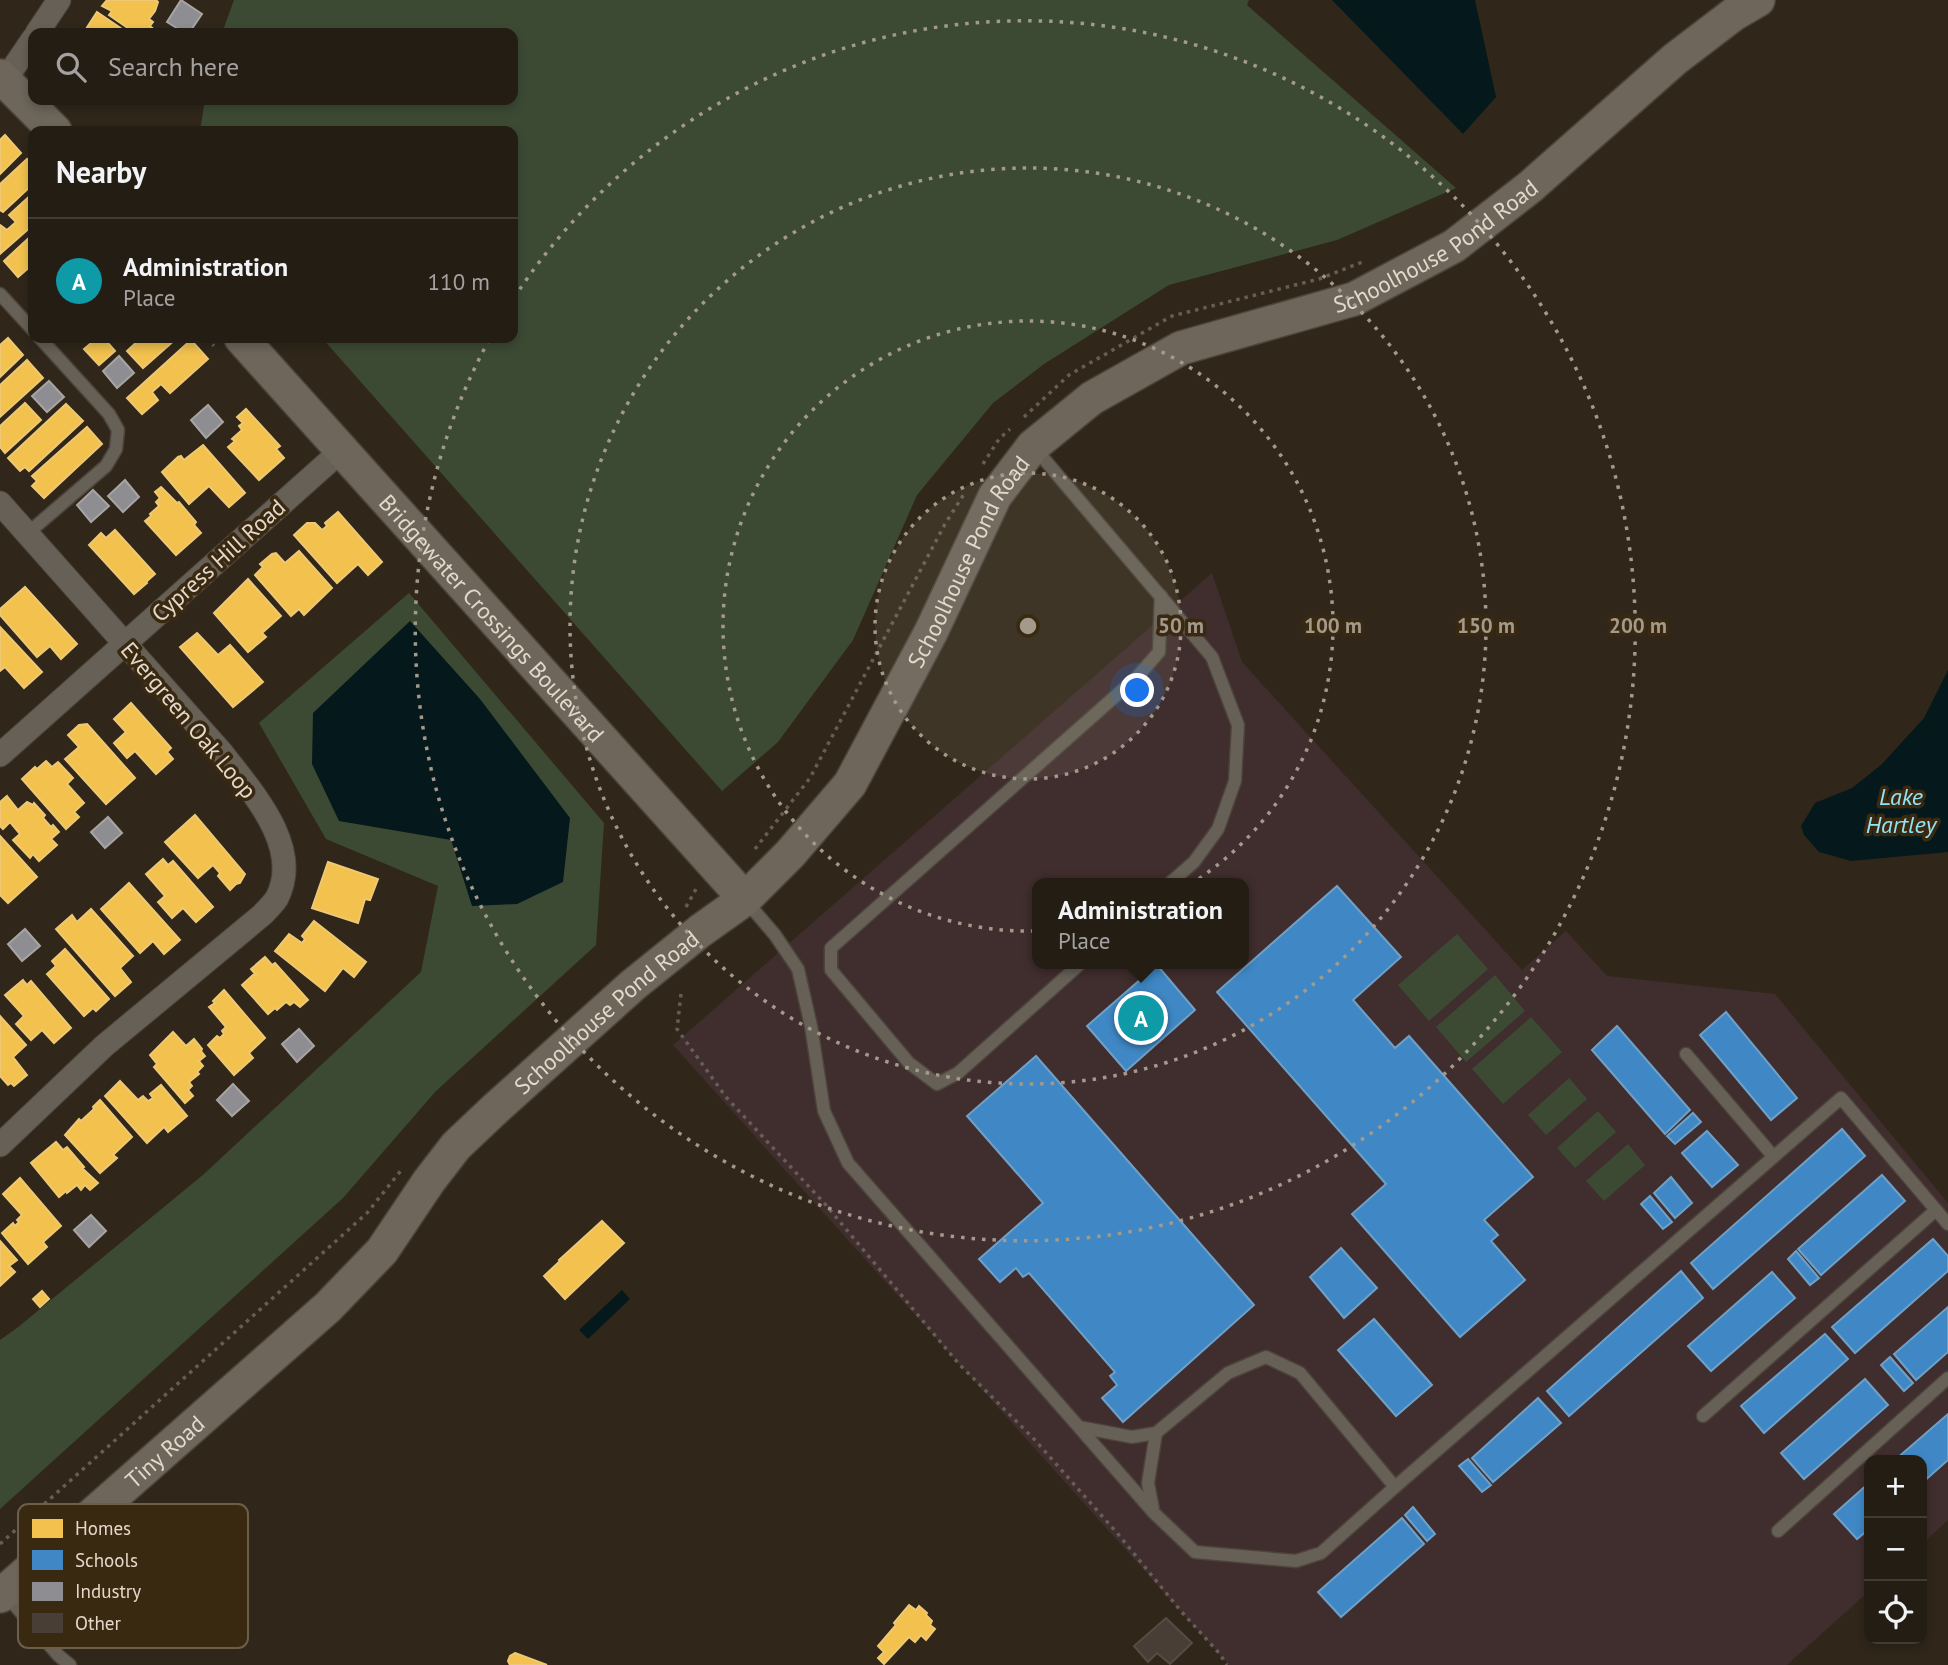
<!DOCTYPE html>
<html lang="en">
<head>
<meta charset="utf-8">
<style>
	body { margin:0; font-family:"PT Sans",sans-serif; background:#302a22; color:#f1f3f6 }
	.controls { position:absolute; right:21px; bottom:21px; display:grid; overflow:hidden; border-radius:14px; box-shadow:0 4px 10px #0003 }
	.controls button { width:63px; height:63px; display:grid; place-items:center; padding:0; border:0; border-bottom:2px solid #413b34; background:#241d14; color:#f1f3f6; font:35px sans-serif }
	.you { position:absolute; left:1138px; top:691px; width:24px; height:24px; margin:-18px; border:5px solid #fff; border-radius:50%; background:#1a73e8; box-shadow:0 0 0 10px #1a73e833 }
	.badge { display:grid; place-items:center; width:46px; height:46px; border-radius:50%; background:#0f766e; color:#fff; font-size:23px; font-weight:700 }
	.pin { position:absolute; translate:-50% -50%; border:4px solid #fff; box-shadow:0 2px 7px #0006 }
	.popup { position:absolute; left:1032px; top:878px; width:217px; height:91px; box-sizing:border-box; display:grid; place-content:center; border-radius:14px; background:#241d14; filter:drop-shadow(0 2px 5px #0005); font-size:23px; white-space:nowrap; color:#a3a2a0 }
	.popup b { font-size:26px; color:#f1f3f6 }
	.popup::after { content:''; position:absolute; left:50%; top:100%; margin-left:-14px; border:14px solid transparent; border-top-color:#241d14 }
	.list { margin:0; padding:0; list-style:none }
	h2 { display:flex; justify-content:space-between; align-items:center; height:91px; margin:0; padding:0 28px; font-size:30px }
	h2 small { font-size:23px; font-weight:400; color:#a3a2a0 }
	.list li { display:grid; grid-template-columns:46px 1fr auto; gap:21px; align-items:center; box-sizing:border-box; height:126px; padding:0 28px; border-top:2px solid #413b34 }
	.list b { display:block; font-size:26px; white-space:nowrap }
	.list p { margin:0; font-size:23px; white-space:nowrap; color:#a3a2a0 }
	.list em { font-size:23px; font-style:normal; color:#a3a2a0 }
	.icon { flex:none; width:38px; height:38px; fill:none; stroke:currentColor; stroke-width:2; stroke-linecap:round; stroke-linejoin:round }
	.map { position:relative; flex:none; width:1948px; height:1665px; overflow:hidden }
	.search { position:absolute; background:#241d14; box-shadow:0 4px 10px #0003; left:28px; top:28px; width:490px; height:77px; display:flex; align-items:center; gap:18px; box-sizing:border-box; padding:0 24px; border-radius:14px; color:#a3a2a0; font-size:26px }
	.panel { position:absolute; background:#241d14; box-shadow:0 4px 10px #0003; left:28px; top:126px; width:490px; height:217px; border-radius:14px }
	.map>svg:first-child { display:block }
</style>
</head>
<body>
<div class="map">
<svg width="1948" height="1665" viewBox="0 0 1948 1665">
	<rect width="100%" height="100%" fill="#30271a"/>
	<!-- education -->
	<path fill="#402d2e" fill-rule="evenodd" d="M1212 573 1242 662 1522 970 1566 931 1607 976 1775 994 1948 1203V1520L1922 1544V1460H1869V1591L1787 1665H1229L673 1045ZM1038 883H1244V964H1038Z"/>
	<!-- green -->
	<g fill="#3c4a34">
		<path d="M234 0H1249L1247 5 1456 188 1337 240 1169 285 1044 364 993 403 917 495 853 640 778 742 722 791 322 338H513V131H200L205 100H513V33H222Z"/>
		<path d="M409 593 604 823 596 945 436 1091 343 1198 0 1509V1340L17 1328 204 1174 421 972 438 886 326 839 259 723Z"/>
		<path d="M1457 934 1488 969 1429 1021 1398 985Z"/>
		<path d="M1495 975 1525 1011 1466 1062 1436 1027Z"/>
		<path d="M1531 1017 1562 1052 1503 1104 1472 1069Z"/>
		<path d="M1569 1078 1587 1099 1546 1135 1528 1115Z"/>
		<path d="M1598 1111 1616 1132 1575 1168 1557 1148Z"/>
		<path d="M1628 1144 1645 1165 1604 1201 1586 1181Z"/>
	</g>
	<!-- water -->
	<g fill="#05181b">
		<path d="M1332 0H1475L1496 97 1463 134Z"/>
		<path d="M410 621 480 699 570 818 563 882 517 904 472 906 451 840 339 821 312 764 313 713Z"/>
		<path d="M1948 670V852L1851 861 1819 852 1804 835 1801 826 1815 803 1852 788 1881 765 1924 718Z"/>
		<path d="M622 1290 630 1299 588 1339 579 1330Z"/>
	</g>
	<!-- homes -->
	<g fill="#f2c14e" stroke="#eec873" stroke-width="2">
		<path d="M107 0H156L158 2 155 11 149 19 153 22 150 26 157 32 135 33 109 15 112 11 102 6Z"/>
		<path d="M97 12 128 33H86L84 32Z"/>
		<path d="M5 135 21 153 0 174V140Z"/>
		<path d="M27 159 33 166V184L3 212 0 210V184Z"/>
		<path d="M33 193V225L0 254V225L7 230 16 222 9 215Z"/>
		<path d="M33 234V250L29 254 33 260V264L18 277 4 261Z"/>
		<path d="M8 338 23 355 0 377V345Z"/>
		<path d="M97 338H114L108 343 115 351 99 365 84 349Z"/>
		<path d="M141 338H177L143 368 127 351Z"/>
		<path d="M191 340 208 359 170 393 161 384 152 392 158 400 142 414 127 398Z"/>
		<path d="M27 360 43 378 0 417V385Z"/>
		<path d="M25 403 41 420 5 453 0 447V426Z"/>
		<path d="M66 404 83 421 29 471 25 467 20 471 8 458Z"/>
		<path d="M246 409 280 446 276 449 284 458 259 480 228 447 235 441 232 439 242 430 239 426 243 423 237 417Z"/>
		<path d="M87 427 102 444 44 498 32 486 37 481 32 476Z"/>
		<path d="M203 445 245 493 229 507 209 486 189 504 162 472 178 457 181 456 184 460Z"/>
		<path d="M161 487 177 503 179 502 196 522 194 525 201 533 176 555 145 521 151 516 150 514 159 506 156 502 160 498 155 492Z"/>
		<path d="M338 512 382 562 368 575 358 564 337 583 294 535 307 523H315L322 530 327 526 325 523Z"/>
		<path d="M115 530 155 574 146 582 147 583 134 594 89 545 101 533 106 538Z"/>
		<path d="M299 551 332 588 304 615 299 609 291 616 255 575 263 567 260 564 272 554 276 553 285 563Z"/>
		<path d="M248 579 281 616 262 633 266 637 248 652 214 613Z"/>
		<path d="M25 587 77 644 61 659 50 646 37 657 0 615V609Z"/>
		<path d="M0 627 42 672 24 688 5 667 0 671Z"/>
		<path d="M197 633 218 655 230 645 263 682 233 707 180 647Z"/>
		<path d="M131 703 171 748 167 752 173 759 156 774 135 751 127 758 114 743 126 732 114 719Z"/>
		<path d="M87 724 135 778 106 804 65 759 79 747 68 735 79 725Z"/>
		<path d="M46 761 52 767 58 762 73 778 67 784 84 803 74 812 79 817 66 829 22 779 35 767 37 769Z"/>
		<path d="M7 796 18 810 27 802 33 805 34 803 45 815 43 818 51 827 53 825 59 832 51 839 57 845 39 861 33 854 30 858 13 840 20 834 10 822 3 829 0 826V802Z"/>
		<path d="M195 815 245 874 240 883 236 884 230 890 218 876 220 873 213 865 198 878 165 842Z"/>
		<path d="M0 836 37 877 8 903 0 895Z"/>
		<path d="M163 859 168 865 173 861 213 907 196 922 183 908 172 918 158 902 165 896 146 874Z"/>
		<path d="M328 862 378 879 370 900 365 899 358 923 312 908Z"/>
		<path d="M129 883 180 940 164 954 153 941 140 953 101 909Z"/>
		<path d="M91 909 133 956 120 968 131 982 115 996 56 929 72 915 77 922Z"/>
		<path d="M314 921 366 962 354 977 343 968 325 991 275 951 289 934 302 943 305 939 302 936Z"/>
		<path d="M65 949 109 999 96 1011 93 1008 84 1016 47 974 56 966 52 961Z"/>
		<path d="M265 957 272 965 275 963 308 1000 300 1007 294 1002 290 1005 286 1002 277 1010 275 1008 268 1014 242 985 253 975H256L251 969Z"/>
		<path d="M23 980 27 985 31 981 71 1028 54 1043 42 1030 31 1040 16 1024 24 1016 5 995Z"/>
		<path d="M224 990 265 1038 249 1053 253 1058 234 1075 208 1045 217 1036 220 1038 224 1034 222 1031 226 1027 209 1007 215 1003 213 1001Z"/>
		<path d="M0 1016 26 1045 13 1057 27 1075 14 1086 11 1083 8 1085 0 1076Z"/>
		<path d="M173 1032 186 1046 194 1039 202 1049 201 1051 205 1056 199 1061 203 1066 197 1072 199 1074 189 1082 192 1086 188 1090 193 1096 185 1103 154 1067 157 1064 150 1055Z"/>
		<path d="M120 1081 138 1100 143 1096 148 1101 153 1098 150 1094 161 1085 187 1116 168 1132 164 1127 147 1143 105 1096Z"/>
		<path d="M100 1100 132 1137 113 1155 117 1158 100 1173 65 1135 79 1119 81 1121 94 1109 93 1107Z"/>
		<path d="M56 1142 63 1150 67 1147 84 1167 82 1168 98 1183 90 1190 85 1185 81 1190 77 1185 67 1193 66 1191 59 1197 31 1163Z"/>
		<path d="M20 1178 61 1226 43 1242 47 1247 28 1264 2 1233 13 1223 15 1226 19 1222 17 1220 22 1215 3 1194Z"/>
		<path d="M602 1221 624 1243 565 1299 544 1276 560 1261 559 1260Z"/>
		<path d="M0 1241 17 1260 9 1266 15 1272 0 1286Z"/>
		<path d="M42 1291 49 1299 40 1307 33 1299Z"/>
		<path d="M909 1605 916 1610 919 1606 927 1613 926 1615 932 1621 930 1625 935 1629 926 1640 921 1635 915 1642 909 1637 884 1664 878 1658 884 1652 878 1646 896 1625 894 1623Z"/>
		<path d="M515 1653 547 1665H510L508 1661 510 1656Z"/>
	</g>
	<!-- schools -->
	<g fill="#3f88c5" stroke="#70a0c6" stroke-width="2">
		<path d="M1337 886 1401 957 1353 1000 1395 1048 1409 1036 1533 1177 1484 1220 1498 1235 1491 1241 1525 1280 1460 1337 1352 1214 1386 1184 1217 992Z"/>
		<path d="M1157 965 1195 1010 1126 1071 1087 1026Z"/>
		<path d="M1726 1012 1797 1098 1771 1120 1700 1035Z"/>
		<path d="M1617 1026 1690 1110 1665 1134 1592 1050Z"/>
		<path d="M1036 1056 1254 1305 1123 1422 1102 1398 1117 1385 1110 1376 1115 1372 1029 1273 1023 1277 1016 1268 1000 1282 979 1259 1043 1203 967 1116Z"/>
		<path d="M1693 1113 1701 1122 1675 1144 1667 1136Z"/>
		<path d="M1842 1129 1865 1156 1713 1289 1691 1263Z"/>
		<path d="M1707 1131 1738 1165 1712 1187 1682 1153Z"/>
		<path d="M1882 1175 1905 1201 1821 1275 1798 1249Z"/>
		<path d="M1671 1177 1692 1203 1675 1218 1654 1193Z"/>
		<path d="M1650 1196 1672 1222 1663 1229 1641 1204Z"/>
		<path d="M1933 1239 1948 1256V1271L1855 1353 1832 1327Z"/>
		<path d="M1341 1248 1377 1288 1344 1318 1310 1277Z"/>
		<path d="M1796 1251 1819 1278 1810 1285 1788 1259Z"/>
		<path d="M1681 1271 1703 1298 1569 1416 1547 1391Z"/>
		<path d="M1772 1272 1795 1298 1711 1371 1688 1346Z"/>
		<path d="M1948 1307V1352L1916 1380 1894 1354Z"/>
		<path d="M1374 1319 1432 1385 1396 1416 1338 1350Z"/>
		<path d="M1825 1334 1848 1359 1764 1433 1741 1406Z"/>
		<path d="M1890 1357 1913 1383 1904 1391 1881 1365Z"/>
		<path d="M1865 1379 1888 1405 1804 1479 1781 1453Z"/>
		<path d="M1538 1398 1561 1423 1493 1482 1472 1458Z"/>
		<path d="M1948 1414V1460L1922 1483V1460H1895Z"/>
		<path d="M1468 1459 1491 1485 1482 1492 1459 1466Z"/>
		<path d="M1869 1483V1529L1857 1539 1834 1514Z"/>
		<path d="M1413 1507 1435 1534 1427 1541 1405 1515Z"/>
		<path d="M1402 1518 1424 1544 1341 1617 1318 1592Z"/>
	</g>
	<!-- industry -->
	<g fill="#8d8d92" stroke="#a7a4a3" stroke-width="2">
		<path d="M181 0 202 14 189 33H185L167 22Z"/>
		<path d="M119 356 134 373 117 388 103 371Z"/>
		<path d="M49 381 64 397 47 412 32 396Z"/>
		<path d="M208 405 223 422 206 438 191 420Z"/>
		<path d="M125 480 139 497 123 512 108 496Z"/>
		<path d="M93 490 109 506 91 522 77 505Z"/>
		<path d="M108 817 122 833 105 848 91 832Z"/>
		<path d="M25 929 40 946 22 961 8 944Z"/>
		<path d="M299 1029 314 1046 297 1062 282 1044Z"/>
		<path d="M233 1084 249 1101 232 1116 217 1100Z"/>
		<path d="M91 1215 106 1231 89 1247 74 1230Z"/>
	</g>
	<!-- building -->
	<path fill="#483e36" stroke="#564c44" stroke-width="2" d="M1166 1618 1192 1643 1170 1664 1157 1653 1148 1662 1134 1646Z"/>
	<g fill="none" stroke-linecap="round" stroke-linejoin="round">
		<!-- lane casing -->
		<g stroke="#4c443a" stroke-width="15">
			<g id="lane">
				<path d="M0 294 33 330"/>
				<path d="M1033 446 1212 657 1238 725 1235 781 1218 829 1194 862 1170 883"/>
				<path d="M28 533 106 466 116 449 118 430 109 414 40 338"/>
				<path d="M746 901 775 935 798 969 811 1026 824 1111 848 1163 1154 1513 1195 1552 1296 1561 1321 1553 1395 1487 1300 1373 1266 1357 1228 1373 1156 1433 1132 1437 1079 1427"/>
				<path d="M1080 964 958 1073 937 1084 909 1063 831 970V948L1137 677 1159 652 1161 596"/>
				<path d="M1686 1054 1773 1156"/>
				<path d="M1703 1416 1936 1210"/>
				<path d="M1395 1487 1841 1098 1948 1224"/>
				<path d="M1153 1509 1148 1483 1156 1433"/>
				<path d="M1778 1531 1948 1378"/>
				<path d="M4 1593 59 1656 70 1665"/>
			</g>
		</g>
		<!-- street casing -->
		<g stroke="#4c443a" stroke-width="25">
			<g id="street">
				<path d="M37 33 59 0"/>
				<path d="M5 80 33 39"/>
				<path d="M0 503 222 753C252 792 303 847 277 898 273 904 267 910 262 915L104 1046 0 1145"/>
				<path d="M0 755 342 450"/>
			</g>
		</g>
		<!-- secondary casing -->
		<g stroke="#4c443a" stroke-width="36">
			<g id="secondary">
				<path d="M0 76 55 131"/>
				<path id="s1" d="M241 338 745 899"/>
				<path id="s2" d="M0 1596 328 1307 382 1251 429 1181 456 1146 494 1110 633 985 700 931 745 899 790 854 850 784 931 632 995 496 1033 446 1092 398 1181 348 1354 299 1454 246 1530 187 1675 59 1734 14 1758 0"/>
			</g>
		</g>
		<!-- path -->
		<g stroke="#665e56" stroke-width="3.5" stroke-dasharray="3.5 5" stroke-linecap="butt">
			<path d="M207 338 214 346"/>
			<path d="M1024 417 1069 375 1172 316 1319 279 1365 261"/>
			<path d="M983 464 999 439 1010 429"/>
			<path d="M755 849 810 778 945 524 964 494"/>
			<path d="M686 907 696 889H699"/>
			<path d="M681 994 677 1029 726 1097 825 1204 959 1364 1034 1439 1118 1534 1180 1610 1219 1653 1227 1665"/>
			<path d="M0 1544 367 1213 403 1168"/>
		</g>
		<!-- lane -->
		<use href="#lane" stroke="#666056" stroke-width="12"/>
		<!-- street -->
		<use href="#street" stroke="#666056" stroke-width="23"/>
		<!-- secondary -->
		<use href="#secondary" stroke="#6e665b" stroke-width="33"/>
	</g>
	<!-- distance rings -->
	<circle cx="1028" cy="626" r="153" fill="#a49a8c" fill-opacity=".12"/>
	<g fill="none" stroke="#a49a8c" stroke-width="3.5" stroke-dasharray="3.5 7">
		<circle cx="1028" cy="626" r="153"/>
		<circle cx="1028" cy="626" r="305"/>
		<circle cx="1028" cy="626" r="458"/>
		<path d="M514 298A610 610 0 1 1 489 340"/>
	</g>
	<g text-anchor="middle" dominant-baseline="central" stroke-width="7" stroke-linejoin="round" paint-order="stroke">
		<!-- street labels -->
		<g font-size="23" fill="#e3d8ca" stroke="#392911">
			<text stroke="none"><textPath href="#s2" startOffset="2020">Schoolhouse Pond Road</textPath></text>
			<text transform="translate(218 560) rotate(-42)">Cypress Hill Road</text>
			<text stroke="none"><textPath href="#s2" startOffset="1432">Schoolhouse Pond Road</textPath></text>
			<text stroke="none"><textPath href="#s1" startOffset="376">Bridgewater Crossings Boulevard</textPath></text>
			<text transform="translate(189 720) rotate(50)">Evergreen Oak Loop</text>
			<text stroke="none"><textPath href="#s2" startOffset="845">Schoolhouse Pond Road</textPath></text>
			<text stroke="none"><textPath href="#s2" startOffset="219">Tiny Road</textPath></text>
		</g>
		<!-- water labels -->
		<g font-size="24" font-style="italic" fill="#94e3f4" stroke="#392911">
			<text x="1901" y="796">Lake<tspan x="1901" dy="28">Hartley</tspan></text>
		</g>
	</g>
	<!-- legend -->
	<rect x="18" y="1504" width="230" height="144" rx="10" fill="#392911" stroke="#6c5e48" stroke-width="2"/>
	<rect x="32" y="1519" width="31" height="19" fill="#f2c14e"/>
	<rect x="32" y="1550" width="31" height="20" fill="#3f88c5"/>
	<rect x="32" y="1582" width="31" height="19" fill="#8d8d92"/>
	<rect x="32" y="1613" width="31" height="20" fill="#483e36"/>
	<g font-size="19" fill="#e3d8ca">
		<text x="75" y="1535">Homes</text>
		<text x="75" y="1567">Schools</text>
		<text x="75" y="1598">Industry</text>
		<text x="75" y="1630">Other</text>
	</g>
	<circle cx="1028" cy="626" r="10" fill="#a49a8c" stroke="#392911" stroke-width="3.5"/>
	<g font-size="21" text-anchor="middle" font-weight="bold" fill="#a49a8c" stroke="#392911" stroke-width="7" stroke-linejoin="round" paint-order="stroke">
		<text x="1181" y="633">50 m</text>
		<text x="1333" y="633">100 m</text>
		<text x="1486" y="633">150 m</text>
		<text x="1638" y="633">200 m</text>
	</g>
</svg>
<div class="controls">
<button>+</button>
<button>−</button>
<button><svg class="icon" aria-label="locate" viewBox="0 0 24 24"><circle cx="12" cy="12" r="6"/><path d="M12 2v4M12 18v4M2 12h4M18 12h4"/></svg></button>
</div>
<div class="you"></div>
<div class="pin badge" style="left:1141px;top:1018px;background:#0f9aa8">A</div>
<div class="popup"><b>Administration</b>Place</div>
<div class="search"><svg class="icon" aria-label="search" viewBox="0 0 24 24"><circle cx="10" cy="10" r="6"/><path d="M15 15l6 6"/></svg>Search here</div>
<section class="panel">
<h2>Nearby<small></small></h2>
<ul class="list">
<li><span class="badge" style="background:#0f9aa8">A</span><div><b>Administration</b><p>Place</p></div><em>110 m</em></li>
</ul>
</section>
</div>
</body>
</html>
